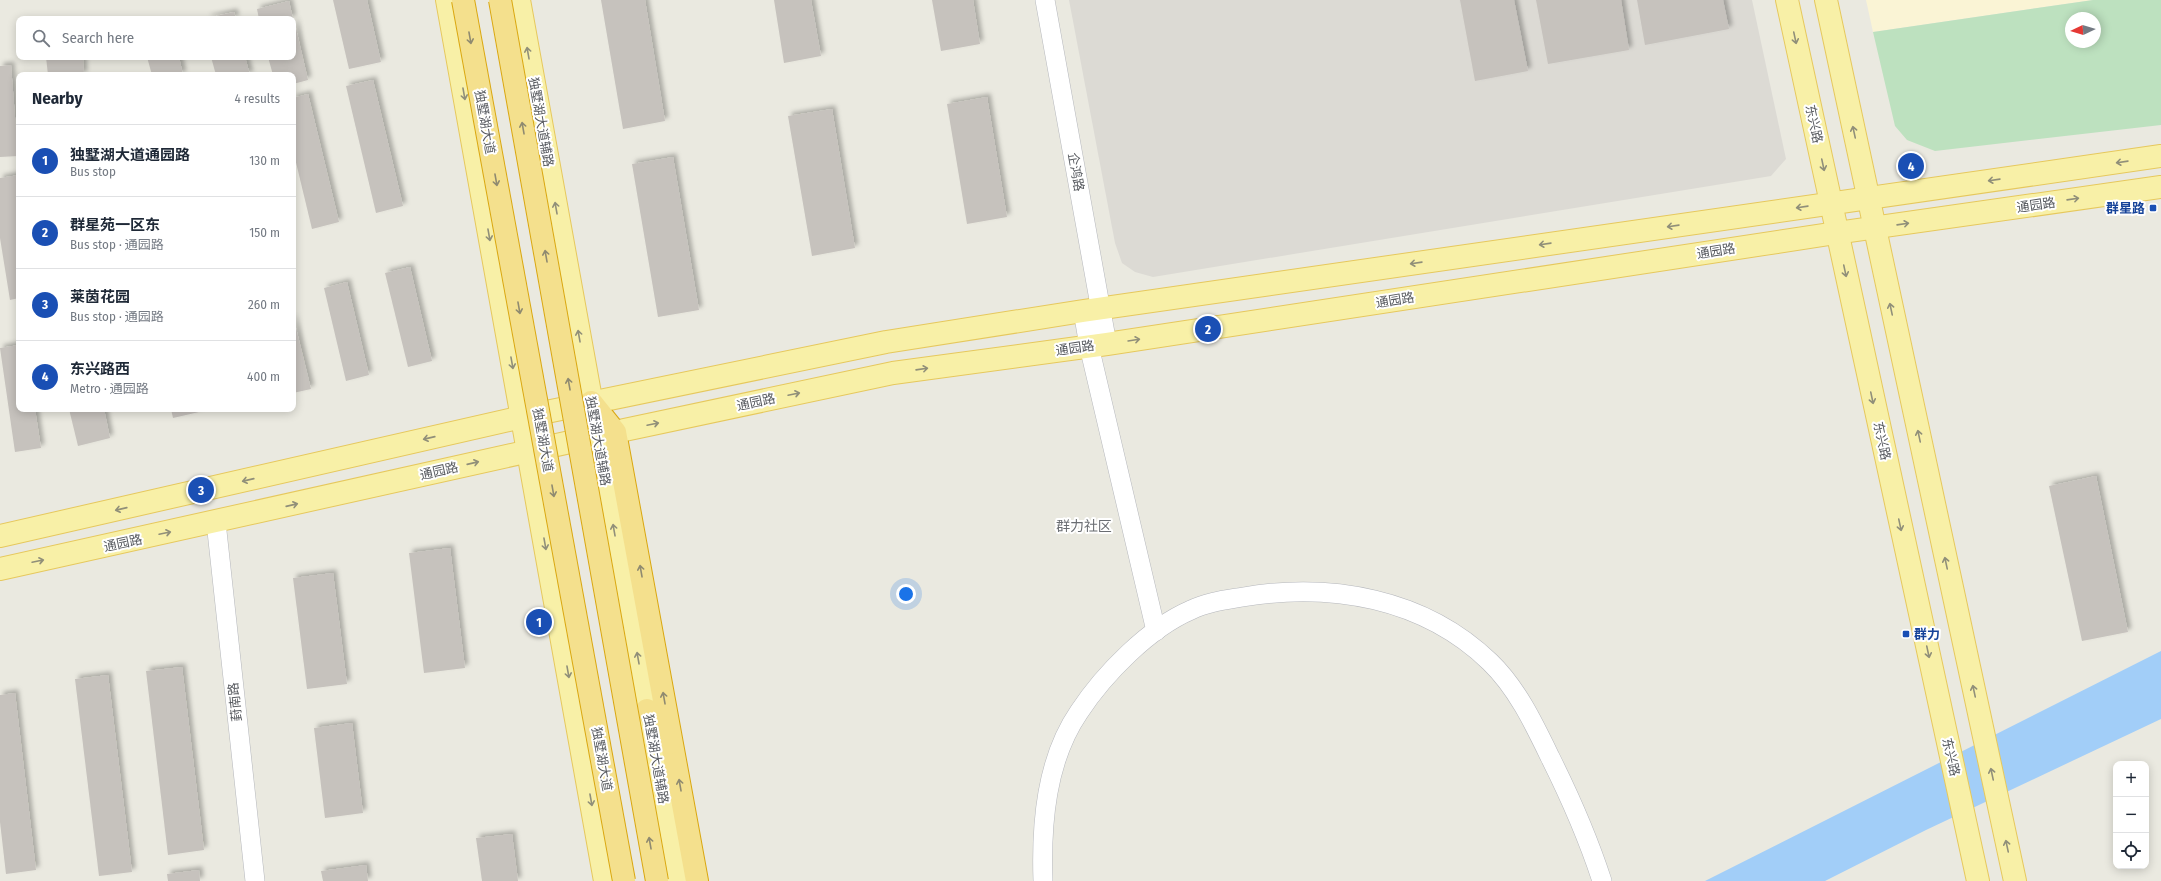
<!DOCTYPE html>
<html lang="en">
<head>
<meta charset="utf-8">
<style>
	body { margin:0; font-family:"Fira Sans Condensed","Noto Sans SC",sans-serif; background:#f2f2f3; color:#1f2937 }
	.controls { position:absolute; right:12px; bottom:12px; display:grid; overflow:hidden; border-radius:8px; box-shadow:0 2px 10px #0003 }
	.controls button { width:36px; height:36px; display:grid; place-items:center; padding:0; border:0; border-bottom:1px solid #e0e1e3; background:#fff; color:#1f2937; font:20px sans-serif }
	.compass { position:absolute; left:2065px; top:12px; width:36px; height:36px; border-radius:50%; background:#fff; box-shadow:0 2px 10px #0003; rotate:266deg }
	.you { position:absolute; left:906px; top:594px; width:14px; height:14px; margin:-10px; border:3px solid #fff; border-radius:50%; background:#1a73e8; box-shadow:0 0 0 6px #1a73e833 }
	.badge { display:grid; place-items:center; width:26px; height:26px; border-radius:50%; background:#db4c35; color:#fff; font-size:13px; font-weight:700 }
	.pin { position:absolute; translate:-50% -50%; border:2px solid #fff; box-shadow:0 1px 4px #0006 }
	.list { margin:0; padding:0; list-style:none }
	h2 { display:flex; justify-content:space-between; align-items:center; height:52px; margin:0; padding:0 16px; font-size:17px }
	h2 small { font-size:13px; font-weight:400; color:#747a83 }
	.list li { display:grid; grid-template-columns:26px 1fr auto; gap:12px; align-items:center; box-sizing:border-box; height:72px; padding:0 16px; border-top:1px solid #e0e1e3 }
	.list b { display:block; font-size:15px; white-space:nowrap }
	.list p { margin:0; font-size:13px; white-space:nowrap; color:#747a83 }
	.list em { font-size:13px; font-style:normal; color:#747a83 }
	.icon { flex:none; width:22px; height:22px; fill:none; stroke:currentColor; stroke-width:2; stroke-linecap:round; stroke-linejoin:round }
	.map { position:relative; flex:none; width:2161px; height:881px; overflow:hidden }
	.search { position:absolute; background:#fff; box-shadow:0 2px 10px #0003; left:16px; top:16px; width:280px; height:44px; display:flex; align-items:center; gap:10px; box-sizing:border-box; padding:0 14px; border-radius:8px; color:#747a83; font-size:15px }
	.panel { position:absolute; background:#fff; box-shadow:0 2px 10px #0003; left:16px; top:72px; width:280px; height:340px; border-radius:8px }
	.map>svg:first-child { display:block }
</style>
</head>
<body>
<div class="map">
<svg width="2161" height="881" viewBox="0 0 2161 881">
	<defs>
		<filter id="shadow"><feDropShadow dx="3.5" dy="-3.5" stdDeviation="2" flood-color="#0004"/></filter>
	</defs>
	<rect width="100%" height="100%" fill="#eae9e0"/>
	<!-- commercial -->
	<path fill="#faf4d5" d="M1866 0H2093L1873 32Z"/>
	<!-- industrial -->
	<path fill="#dcdad4" d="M1069 0H1752L1786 159 1771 176 1153 277 1135 272 1122 263 1115 243Z"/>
	<!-- green -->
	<path fill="#bde1bf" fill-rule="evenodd" d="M2093 0H2161V125L1935 151 1907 140 1895 126 1873 32ZM2071 18H2095V42H2071Z"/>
	<!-- water -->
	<path fill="#a2cef8" d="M2161 651V719L1926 830 1825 881H1705Z"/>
	<!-- building -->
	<g fill="#c6c2bd" filter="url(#shadow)">
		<path d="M333 0H367L381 62 349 69Z"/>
		<path d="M601 0H645L665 121 623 129Z"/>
		<path d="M774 0H811L821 56 784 63Z"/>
		<path d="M932 0H973L980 44 941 51Z"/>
		<path d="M1460 0H1514L1528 71 1475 81Z"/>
		<path d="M1536 0H1621L1629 50 1548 64Z"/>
		<path d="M1637 0H1723L1729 29 1645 45Z"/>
		<path d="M289 1 293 19H259L257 9Z"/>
		<path d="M234 12 236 19H207V18Z"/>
		<path d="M294 20 308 80 293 84V75H273L268 57H293Z"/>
		<path d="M46 57H83L84 75H48Z"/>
		<path d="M147 57H179L183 75H152Z"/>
		<path d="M211 57H245L250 75H216Z"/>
		<path d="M11 65 18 156 0 157V66Z"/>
		<path d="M373 80 403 206 376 213 346 86Z"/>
		<path d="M308 94 339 222 312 229 293 150V98Z"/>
		<path d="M987 97 1007 217 967 224 947 104Z"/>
		<path d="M832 109 855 248 812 256 788 116Z"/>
		<path d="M673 157 699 310 658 317 632 164Z"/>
		<path d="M19 175V298L10 300 0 238V178Z"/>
		<path d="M410 267 432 361 408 367 385 273Z"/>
		<path d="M347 282 369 375 346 381 324 288Z"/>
		<path d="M293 316 311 389 293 393Z"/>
		<path d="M19 345V409H35L41 448 15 452 0 348Z"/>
		<path d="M69 409H104L110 438 78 446Z"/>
		<path d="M171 409H198L199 412 173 418Z"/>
		<path d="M2096 476 2128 632 2082 641 2049 486Z"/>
		<path d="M450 548 465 668 424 673 409 553Z"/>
		<path d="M333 573 347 684 307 689 293 578Z"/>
		<path d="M182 667 204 850 168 855 146 671Z"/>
		<path d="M108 675 132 872 99 876 75 679Z"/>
		<path d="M15 693 36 870 6 874 0 822V695Z"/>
		<path d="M352 723 363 813 325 818 314 728Z"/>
		<path d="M512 834 518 881H482L476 838Z"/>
		<path d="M366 865 368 881H323L321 871Z"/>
		<path d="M199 870 200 881H168L167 874Z"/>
	</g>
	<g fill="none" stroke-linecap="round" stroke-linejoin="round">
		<!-- minor casing -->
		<g stroke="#b5b7bc" stroke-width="20">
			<g id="minor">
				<path d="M1045 0 1107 344"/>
				<path d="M1083 311 1089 346 1156 631"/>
				<path d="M216 522 255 881"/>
				<path d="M1043 881C1041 824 1046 760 1079 712 1104 674 1149 628 1191 610 1207 602 1225 600 1243 597 1330 582 1424 598 1490 662 1517 688 1534 724 1550 757 1570 797 1588 838 1602 881"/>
			</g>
		</g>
		<!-- major casing -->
		<g stroke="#e6c85d" stroke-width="24">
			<g id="major">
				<path d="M447 0 605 881"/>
				<path d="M519 0 678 881"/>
				<path d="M1787 0 1978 881"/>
				<path d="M1826 0 2015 881"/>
				<path d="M0 536 522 417 886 342 1083 311 2161 156"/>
				<path d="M0 569 615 432 893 373 1107 344 1836 233 2161 187"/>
			</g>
		</g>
		<!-- highway casing -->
		<g stroke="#daa710" stroke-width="24">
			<g id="highway">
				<path d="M591 402 615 432 697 881"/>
				<path d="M647 710 669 743"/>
			</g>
		</g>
		<!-- minor -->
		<use href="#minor" stroke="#fff" stroke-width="19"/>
		<!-- major -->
		<use href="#major" stroke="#f8f0a7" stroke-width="22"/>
		<!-- highway -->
		<use href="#highway" stroke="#f4e08d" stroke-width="22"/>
		<!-- highway-bridge casing -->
		<g stroke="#daa710" stroke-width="24" stroke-linecap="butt">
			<g id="highway-bridge">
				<path d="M463 0 624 881"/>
				<path d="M500 0 657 881"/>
			</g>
		</g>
		<!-- highway-bridge -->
		<use href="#highway-bridge" stroke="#f4e08d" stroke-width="22"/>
	</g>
	<!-- one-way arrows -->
	<defs><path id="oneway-shaft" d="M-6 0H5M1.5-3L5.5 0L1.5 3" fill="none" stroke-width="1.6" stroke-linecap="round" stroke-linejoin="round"/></defs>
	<g stroke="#8f8a70">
		<use href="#oneway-shaft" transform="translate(470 38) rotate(80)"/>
		<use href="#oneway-shaft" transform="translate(523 128) rotate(-100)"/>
		<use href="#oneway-shaft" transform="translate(496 180) rotate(80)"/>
		<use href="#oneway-shaft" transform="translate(546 256) rotate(-100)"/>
		<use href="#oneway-shaft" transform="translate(519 308) rotate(80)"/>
		<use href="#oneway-shaft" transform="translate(569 384) rotate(-100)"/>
		<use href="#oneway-shaft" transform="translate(553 491) rotate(80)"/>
		<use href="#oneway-shaft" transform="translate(641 571) rotate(-100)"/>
		<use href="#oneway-shaft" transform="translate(664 698) rotate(-100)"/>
		<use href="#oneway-shaft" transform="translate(680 785) rotate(-100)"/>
		<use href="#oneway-shaft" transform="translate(650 843) rotate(-100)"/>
	</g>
	<g stroke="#908f79">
		<use href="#oneway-shaft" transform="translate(1795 38) rotate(78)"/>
		<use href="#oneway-shaft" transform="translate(528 53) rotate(-100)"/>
		<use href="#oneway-shaft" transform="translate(464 94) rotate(80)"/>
		<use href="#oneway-shaft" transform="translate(1854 132) rotate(-102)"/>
		<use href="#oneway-shaft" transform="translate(2122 162) rotate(172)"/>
		<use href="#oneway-shaft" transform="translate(1823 165) rotate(78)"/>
		<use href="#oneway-shaft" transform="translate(1994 180) rotate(172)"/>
		<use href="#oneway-shaft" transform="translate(2073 199) rotate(-8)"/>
		<use href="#oneway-shaft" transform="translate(1802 207) rotate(172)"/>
		<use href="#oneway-shaft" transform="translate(556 208) rotate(-100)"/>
		<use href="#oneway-shaft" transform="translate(1903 224) rotate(-8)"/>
		<use href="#oneway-shaft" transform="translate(1673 226) rotate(172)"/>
		<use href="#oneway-shaft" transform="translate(489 235) rotate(80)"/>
		<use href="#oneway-shaft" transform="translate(1545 244) rotate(172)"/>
		<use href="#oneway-shaft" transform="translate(1416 263) rotate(172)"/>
		<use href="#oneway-shaft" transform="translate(1845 271) rotate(78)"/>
		<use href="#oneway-shaft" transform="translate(1891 309) rotate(-102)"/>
		<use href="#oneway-shaft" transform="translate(579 336) rotate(-100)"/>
		<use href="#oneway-shaft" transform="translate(1134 340) rotate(-9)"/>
		<use href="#oneway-shaft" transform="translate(512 363) rotate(80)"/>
		<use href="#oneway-shaft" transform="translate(922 369) rotate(-8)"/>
		<use href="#oneway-shaft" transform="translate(794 394) rotate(-12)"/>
		<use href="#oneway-shaft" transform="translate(1872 398) rotate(78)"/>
		<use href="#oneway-shaft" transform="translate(653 424) rotate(-12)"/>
		<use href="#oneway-shaft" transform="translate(1919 436) rotate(-102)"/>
		<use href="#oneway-shaft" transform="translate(429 438) rotate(167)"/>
		<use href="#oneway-shaft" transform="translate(473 463) rotate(-13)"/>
		<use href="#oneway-shaft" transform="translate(248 480) rotate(167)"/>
		<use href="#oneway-shaft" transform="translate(292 505) rotate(-13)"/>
		<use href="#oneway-shaft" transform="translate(121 509) rotate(167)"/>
		<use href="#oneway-shaft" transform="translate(1900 525) rotate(78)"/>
		<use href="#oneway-shaft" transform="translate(614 530) rotate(-100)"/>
		<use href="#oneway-shaft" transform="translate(165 533) rotate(-12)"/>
		<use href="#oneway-shaft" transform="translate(545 544) rotate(80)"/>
		<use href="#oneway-shaft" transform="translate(38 561) rotate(-12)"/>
		<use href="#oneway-shaft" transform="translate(1946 563) rotate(-102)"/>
		<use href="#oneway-shaft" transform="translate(1928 652) rotate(78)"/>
		<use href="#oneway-shaft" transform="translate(638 658) rotate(-100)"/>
		<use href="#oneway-shaft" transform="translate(568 672) rotate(80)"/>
		<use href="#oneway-shaft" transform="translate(1974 691) rotate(-102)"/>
		<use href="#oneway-shaft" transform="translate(1992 774) rotate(-102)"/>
		<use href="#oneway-shaft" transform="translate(591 800) rotate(80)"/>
		<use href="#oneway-shaft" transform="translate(2007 846) rotate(-102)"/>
	</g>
	<!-- markers -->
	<g fill="#1a4fb4" stroke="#fff" stroke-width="1.5">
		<rect x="2149" y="204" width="8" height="8" rx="2"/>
		<rect x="1902" y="630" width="8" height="8" rx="2"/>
	</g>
	<g text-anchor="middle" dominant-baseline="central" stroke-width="4" stroke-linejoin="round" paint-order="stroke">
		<!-- street labels -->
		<g font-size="13" fill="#585b60" stroke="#fff">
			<text transform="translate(485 122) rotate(80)">独墅湖大道</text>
			<text transform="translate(541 122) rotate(80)">独墅湖大道辅路</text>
			<text transform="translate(1814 124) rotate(78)">东兴路</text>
			<text transform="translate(1076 172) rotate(80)">企鸿路</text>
			<text transform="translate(2036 205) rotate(-8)">通园路</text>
			<text transform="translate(1716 251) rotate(-9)">通园路</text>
			<text transform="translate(1395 300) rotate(-9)">通园路</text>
			<text transform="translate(1075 348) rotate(-8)">通园路</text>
			<text transform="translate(756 402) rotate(-12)">通园路</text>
			<text transform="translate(543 440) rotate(80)">独墅湖大道</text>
			<text transform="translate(598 441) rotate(80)">独墅湖大道辅路</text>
			<text transform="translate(1882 441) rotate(78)">东兴路</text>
			<text transform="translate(439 471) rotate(-13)">通园路</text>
			<text transform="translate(123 543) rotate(-12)">通园路</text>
			<text transform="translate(235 702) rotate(-96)">葑南路</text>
			<text transform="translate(1951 757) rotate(77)">东兴路</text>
			<text transform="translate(602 759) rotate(80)">独墅湖大道</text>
			<text transform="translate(656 759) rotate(80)">独墅湖大道辅路</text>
		</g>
		<!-- transit labels -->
		<g font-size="13" font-weight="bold" fill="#164399" stroke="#fff" text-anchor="end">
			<text x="2145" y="208">群星路</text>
			<text x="1914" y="634" text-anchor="start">群力</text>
		</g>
		<!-- neighbourhood labels -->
		<g font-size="14" fill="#6a6d72" stroke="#fff">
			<text x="1084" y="526">群力社区</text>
		</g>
	</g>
</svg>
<div class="controls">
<button>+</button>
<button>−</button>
<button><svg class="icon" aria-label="locate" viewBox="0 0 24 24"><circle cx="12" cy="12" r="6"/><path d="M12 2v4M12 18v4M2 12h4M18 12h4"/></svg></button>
</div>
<svg class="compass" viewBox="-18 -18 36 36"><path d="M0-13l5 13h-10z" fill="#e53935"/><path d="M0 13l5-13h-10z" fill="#747a83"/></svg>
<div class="you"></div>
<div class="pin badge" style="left:539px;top:622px;background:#1a4fb4">1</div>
<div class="pin badge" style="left:1208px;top:329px;background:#1a4fb4">2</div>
<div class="pin badge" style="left:201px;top:490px;background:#1a4fb4">3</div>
<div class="pin badge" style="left:1911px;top:166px;background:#1a4fb4">4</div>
<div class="search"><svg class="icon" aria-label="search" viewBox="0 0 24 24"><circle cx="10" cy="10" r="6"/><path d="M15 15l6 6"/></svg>Search here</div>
<section class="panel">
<h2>Nearby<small>4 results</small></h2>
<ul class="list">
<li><span class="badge" style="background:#1a4fb4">1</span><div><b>独墅湖大道通园路</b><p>Bus stop</p></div><em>130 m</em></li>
<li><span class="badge" style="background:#1a4fb4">2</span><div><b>群星苑一区东</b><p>Bus stop · 通园路</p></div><em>150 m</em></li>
<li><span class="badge" style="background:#1a4fb4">3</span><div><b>莱茵花园</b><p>Bus stop · 通园路</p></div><em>260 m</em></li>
<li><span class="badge" style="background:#1a4fb4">4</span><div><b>东兴路西</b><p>Metro · 通园路</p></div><em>400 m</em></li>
</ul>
</section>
</div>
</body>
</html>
